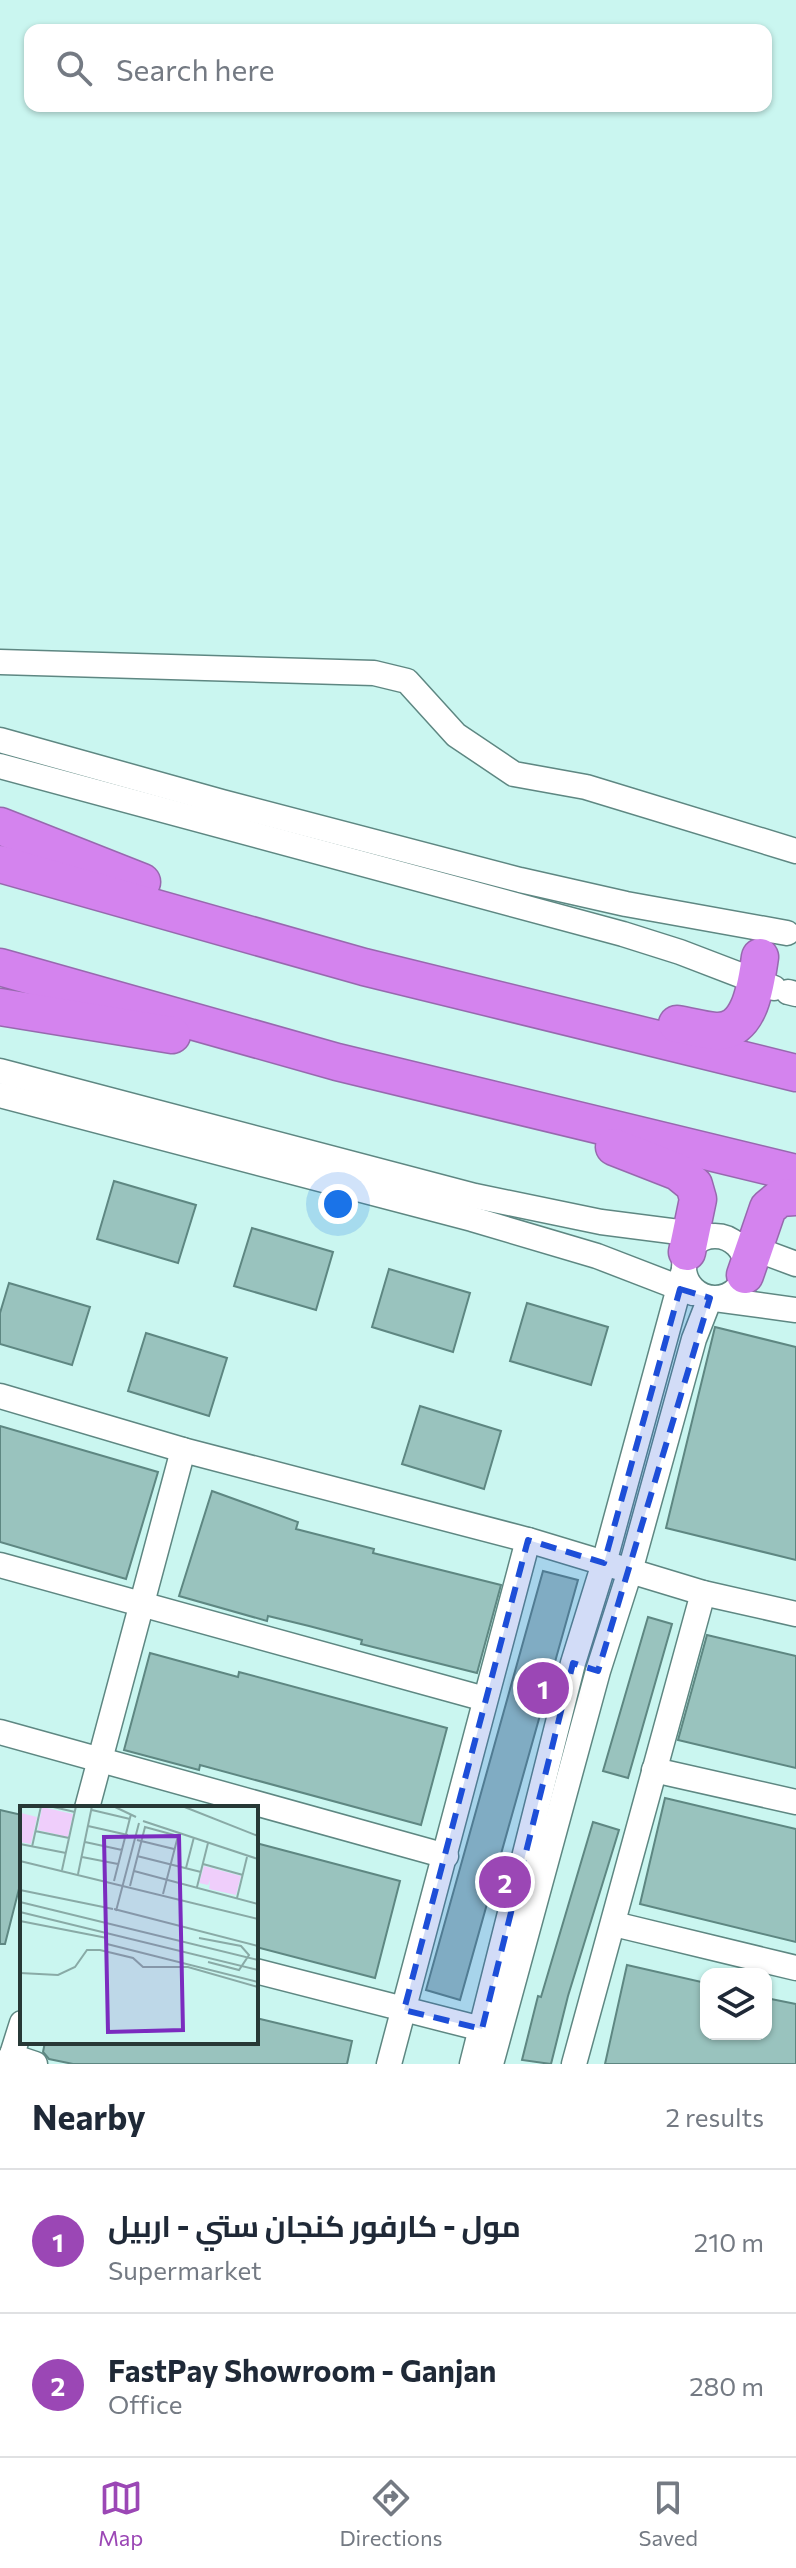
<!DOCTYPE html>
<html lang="en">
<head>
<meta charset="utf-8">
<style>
	body { margin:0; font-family:Commissioner,Cairo,sans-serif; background:#f6f6f7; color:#1f2937 }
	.controls { position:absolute; right:24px; bottom:24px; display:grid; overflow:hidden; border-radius:16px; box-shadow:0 2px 6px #0004 }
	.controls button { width:72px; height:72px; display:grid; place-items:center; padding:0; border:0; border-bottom:2px solid #e0e1e3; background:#fff; color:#1f2937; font:40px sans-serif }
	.you { position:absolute; left:338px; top:1204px; width:28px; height:28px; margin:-20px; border:6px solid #fff; border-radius:50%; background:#1a73e8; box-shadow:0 0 0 12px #1a73e833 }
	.badge { display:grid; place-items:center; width:52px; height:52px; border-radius:50%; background:#9b47b5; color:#fff; font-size:26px; font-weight:700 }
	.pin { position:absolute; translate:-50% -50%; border:4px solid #fff; box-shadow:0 2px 8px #0006 }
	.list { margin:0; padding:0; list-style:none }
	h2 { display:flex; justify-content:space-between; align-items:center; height:104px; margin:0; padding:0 32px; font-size:34px }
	h2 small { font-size:26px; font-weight:400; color:#747a83 }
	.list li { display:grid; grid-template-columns:52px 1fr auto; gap:24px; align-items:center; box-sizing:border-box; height:144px; padding:0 32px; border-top:2px solid #e0e1e3 }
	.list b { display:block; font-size:30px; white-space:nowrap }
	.list p { margin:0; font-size:26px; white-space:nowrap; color:#747a83 }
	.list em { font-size:26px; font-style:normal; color:#747a83 }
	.icon { flex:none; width:44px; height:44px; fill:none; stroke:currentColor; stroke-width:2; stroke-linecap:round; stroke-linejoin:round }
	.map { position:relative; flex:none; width:796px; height:2064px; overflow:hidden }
	.search { position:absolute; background:#fff; box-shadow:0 2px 6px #0004; left:24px; right:24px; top:24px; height:88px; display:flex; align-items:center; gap:20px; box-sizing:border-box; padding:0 28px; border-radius:16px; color:#747a83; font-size:30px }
	.sheet { height:392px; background:#fff }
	nav { display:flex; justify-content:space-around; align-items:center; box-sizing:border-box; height:112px; border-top:2px solid #e0e1e3; background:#fff; font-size:22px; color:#747a83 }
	nav a { display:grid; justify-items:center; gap:4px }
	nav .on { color:#9b47b5 }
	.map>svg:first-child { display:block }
</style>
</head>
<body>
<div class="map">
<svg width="796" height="2064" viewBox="0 0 796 2064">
	<rect width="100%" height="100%" fill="#caf6f0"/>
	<!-- building -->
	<g fill="#99c3be" stroke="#5e8782" stroke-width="2">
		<path d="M114 1181 196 1205 178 1263 97 1239Z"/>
		<path d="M252 1228 333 1252 316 1310 234 1286Z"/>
		<path d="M389 1269 470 1293 453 1352 372 1327Z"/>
		<path d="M9 1283 90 1307 72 1365 0 1344V1313Z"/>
		<path d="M527 1303 608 1327 591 1385 510 1361Z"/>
		<path d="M715 1327 796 1347V1560L666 1528Z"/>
		<path d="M146 1333 227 1358 209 1416 128 1391Z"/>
		<path d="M420 1406 501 1431 484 1489 402 1464Z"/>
		<path d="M0 1426 158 1472 126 1579 0 1542Z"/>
		<path d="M212 1491 298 1522 296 1529 374 1549 373 1553 501 1585 477 1673 361 1644 362 1640 309 1626 268 1616 267 1621 179 1596Z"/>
		<path d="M543 1571 578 1580 460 2000 426 1990Z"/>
		<path d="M648 1617 672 1624 628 1778 603 1771Z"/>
		<path d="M707 1635 796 1656V1768L678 1740Z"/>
		<path d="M150 1653 238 1677 239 1672 447 1728 421 1825 200 1765 199 1770 124 1750Z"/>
		<path d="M665 1798 796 1829V1942L640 1904Z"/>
		<path d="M0 1810 22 1815V1877L5 1944H0Z"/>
		<path d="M593 1822 619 1830 568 1996 551 2064 522 2060 538 1996 541 1997Z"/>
		<path d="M256 1843 400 1881 375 1978 256 1947Z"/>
		<path d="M627 1965 706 1983V2034H766V1998L796 2004V2064H605Z"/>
		<path d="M256 2018 352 2041 347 2064H73L49 2059 43 2052 45 2042H256Z"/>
	</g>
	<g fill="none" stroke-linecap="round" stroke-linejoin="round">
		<!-- minor casing -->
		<g stroke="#5e8782" stroke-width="27">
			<g id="minor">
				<path d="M0 662 374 673 407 681 456 735 514 774 586 787 796 851"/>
				<path d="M0 740 222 802 520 880 626 904 787 933"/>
				<path d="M0 766 623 934 680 952 774 988"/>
				<path d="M788 992 796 994"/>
				<path d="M0 1071 475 1196 601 1222 710 1236"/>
				<path d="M0 1095 472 1219 597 1256 693 1293"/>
				<circle cx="715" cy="1267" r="31"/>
				<path d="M742 1244 796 1264"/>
				<path d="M715 1299 796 1310"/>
				<path d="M0 1396 183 1450 528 1540 703 1593 796 1614"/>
				<path d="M0 1565 485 1699"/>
				<path d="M0 1732 446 1856"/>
				<path d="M654 1770 796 1802"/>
				<path d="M87 1808 183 1450"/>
				<path d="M614 1924 796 1968"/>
				<path d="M256 1971 482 2029"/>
				<path d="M11 2056 35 2064"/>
				<path d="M9 2064 22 2023"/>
				<path d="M389 2064 528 1540"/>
				<path d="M472 2064 573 1663 604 1563 683 1273"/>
				<path d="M491 2064 598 1671 630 1571 694 1339 710 1298"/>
				<path d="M574 2064 703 1593"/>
			</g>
		</g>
		<!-- highway casing -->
		<g stroke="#9769ae" stroke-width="39">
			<g id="highway">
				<path d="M0 826 142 882"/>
				<path d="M0 864 364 967 796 1073"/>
				<path d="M0 967 337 1062 796 1173"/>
				<path d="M0 1007 172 1035"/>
				<path d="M677 1024C690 1026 702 1030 715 1031 751 1034 756 983 760 957"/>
				<path d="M614 1147 678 1172 694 1185 698 1199 687 1252"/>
				<path d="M745 1275 768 1208 780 1198 796 1197"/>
			</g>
		</g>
		<!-- minor -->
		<use href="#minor" stroke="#fff" stroke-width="24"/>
		<!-- highway -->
		<use href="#highway" stroke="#d483ee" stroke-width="36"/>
	</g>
	<!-- marked area -->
	<path fill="#1d4ed8" fill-opacity="0.2" stroke="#1d4ed8" stroke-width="6" stroke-dasharray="16 10" stroke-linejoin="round" d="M680 1289 710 1298 598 1671 573 1663 482 2029 404 2010 528 1540 604 1563Z"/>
	<!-- overview -->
	<g transform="translate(20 1806)">
		<rect width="238" height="238" fill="#caf6f0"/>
		<path d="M22 1 53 8 48 31 18 24ZM1 7 17 11 11 38 0 36ZM184 60 221 70 216 89 189 83 190 74 188 79 179 77Z" fill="#efcefb"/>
		<path fill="none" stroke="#89aaa6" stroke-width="2" d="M29 0 55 6M93 0 116 11M162 0 238 30M72 4 110 13M123 15 238 53M68 20 108 29M15 25 49 32M117 34 154 43M65 36 102 44M0 38 46 47M12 41 21 0M117 50 181 66M62 51 98 58M0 55 238 113M183 58 223 69M166 62 174 31M42 64 56 0M114 65 238 98M58 68 72 0M94 75 111 8M110 80 125 21 158 30M177 81 188 37M0 84 93 103M143 88 158 30M217 92 227 51M0 96 238 154M94 103 238 140M96 105 119 17M0 106 238 164M0 115 87 132M179 132 221 140 229 149 219 164 188 156M87 138 238 176M0 167 38 169 55 161 67 144H80L113 152 123 161H168L238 181"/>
		<path fill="#7b2cbf" fill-opacity="0.15" stroke="#7b2cbf" stroke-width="4" d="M159 30 163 224 88 226 84 31Z"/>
		<rect width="238" height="238" fill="none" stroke="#273836" stroke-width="4"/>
	</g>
</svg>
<div class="controls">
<button><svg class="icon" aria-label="layers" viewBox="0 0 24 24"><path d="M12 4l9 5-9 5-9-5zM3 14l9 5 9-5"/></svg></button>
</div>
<div class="you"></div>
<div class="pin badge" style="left:543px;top:1688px">1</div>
<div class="pin badge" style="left:505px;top:1882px">2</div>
<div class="search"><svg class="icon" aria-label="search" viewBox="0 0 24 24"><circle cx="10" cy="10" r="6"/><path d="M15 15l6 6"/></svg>Search here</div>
</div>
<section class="sheet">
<h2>Nearby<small>2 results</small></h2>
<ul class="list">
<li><span class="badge">1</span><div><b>مول - كارفور كنجان ستي - اربيل</b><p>Supermarket</p></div><em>210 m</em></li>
<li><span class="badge">2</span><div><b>FastPay Showroom - Ganjan</b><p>Office</p></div><em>280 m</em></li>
</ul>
</section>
<nav>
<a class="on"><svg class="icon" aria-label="map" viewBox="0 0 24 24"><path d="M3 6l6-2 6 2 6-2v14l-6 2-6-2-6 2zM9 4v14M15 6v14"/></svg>Map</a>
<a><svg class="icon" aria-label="directions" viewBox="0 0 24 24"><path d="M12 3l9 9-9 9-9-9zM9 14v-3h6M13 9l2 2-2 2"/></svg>Directions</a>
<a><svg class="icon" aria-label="saved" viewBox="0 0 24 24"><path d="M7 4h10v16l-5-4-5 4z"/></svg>Saved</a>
</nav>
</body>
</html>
